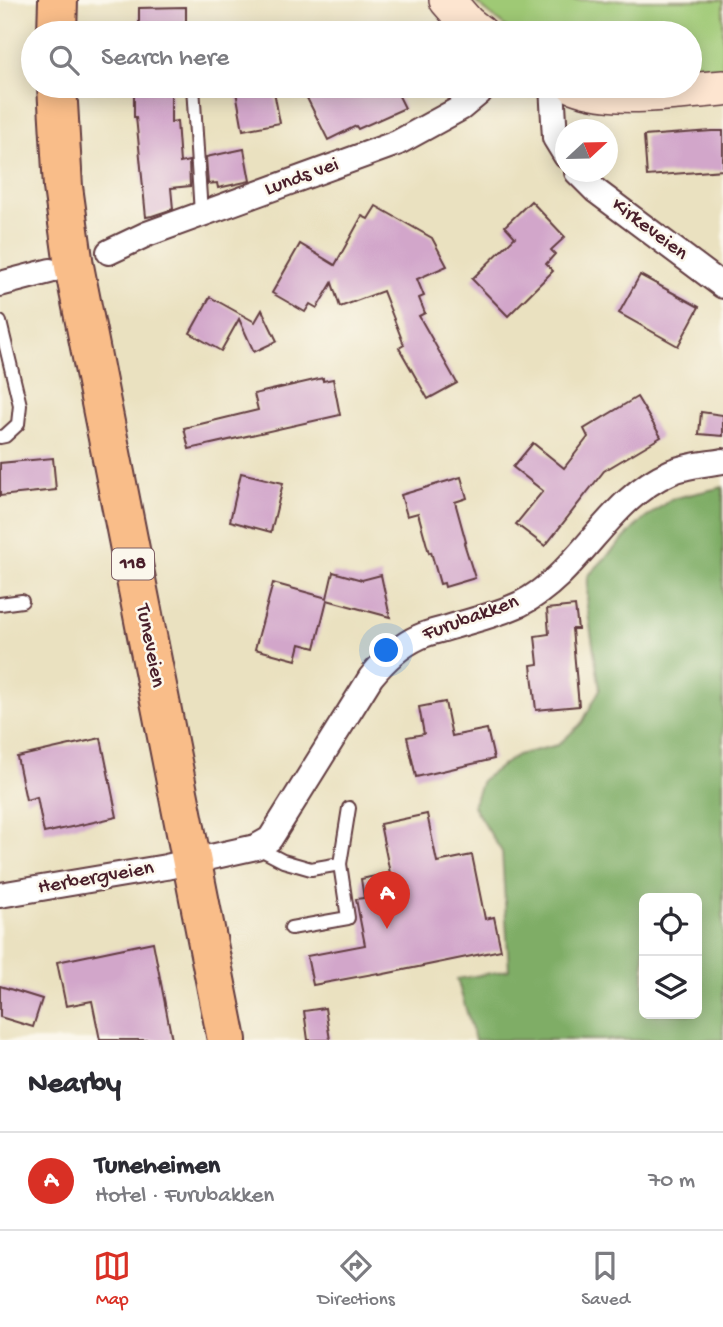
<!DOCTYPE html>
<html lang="en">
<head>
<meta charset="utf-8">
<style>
	body { margin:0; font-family:"Gochi Hand",sans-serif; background:#f7f7f7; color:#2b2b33 }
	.controls { position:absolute; right:21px; bottom:21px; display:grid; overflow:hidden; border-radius:10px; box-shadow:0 4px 18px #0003 }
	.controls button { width:63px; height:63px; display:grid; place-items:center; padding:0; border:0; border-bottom:2px solid #e1e1e2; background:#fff; color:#2b2b33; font:35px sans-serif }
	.compass { position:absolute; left:555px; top:119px; width:63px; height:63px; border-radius:50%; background:#fff; box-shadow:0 4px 18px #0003; rotate:68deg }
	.you { position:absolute; left:387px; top:651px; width:24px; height:24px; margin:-18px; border:5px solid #fff; border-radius:50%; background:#1a73e8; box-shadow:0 0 0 10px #1a73e833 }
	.badge { display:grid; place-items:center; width:46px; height:46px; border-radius:50%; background:#d93025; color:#fff; font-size:23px; font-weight:700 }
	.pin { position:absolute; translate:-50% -58px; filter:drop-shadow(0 2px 4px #0008) }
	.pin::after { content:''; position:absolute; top:37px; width:24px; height:21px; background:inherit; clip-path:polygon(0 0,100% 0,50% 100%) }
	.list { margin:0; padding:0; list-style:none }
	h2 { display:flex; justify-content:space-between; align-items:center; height:91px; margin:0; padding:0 28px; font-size:30px }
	h2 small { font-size:23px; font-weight:400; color:#7c7c81 }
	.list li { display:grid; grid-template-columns:46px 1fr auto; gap:21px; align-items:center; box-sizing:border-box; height:98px; padding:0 28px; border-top:2px solid #e1e1e2 }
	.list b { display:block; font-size:26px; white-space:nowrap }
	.list p { margin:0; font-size:23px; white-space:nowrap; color:#7c7c81 }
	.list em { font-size:23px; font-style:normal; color:#7c7c81 }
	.icon { flex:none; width:38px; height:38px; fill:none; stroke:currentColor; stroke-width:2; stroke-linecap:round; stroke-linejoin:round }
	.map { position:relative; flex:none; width:723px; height:1040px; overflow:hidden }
	.search { position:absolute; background:#fff; box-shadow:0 4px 18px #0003; left:21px; right:21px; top:21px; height:77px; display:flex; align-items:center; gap:18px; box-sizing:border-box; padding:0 24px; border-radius:38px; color:#7c7c81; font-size:26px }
	.sheet { height:189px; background:#fff }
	nav { display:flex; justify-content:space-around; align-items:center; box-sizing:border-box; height:98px; border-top:2px solid #e1e1e2; background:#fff; font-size:19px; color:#7c7c81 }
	nav a { display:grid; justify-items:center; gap:4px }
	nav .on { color:#d93025 }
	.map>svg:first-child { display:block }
</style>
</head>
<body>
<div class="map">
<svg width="723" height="1040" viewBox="0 0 723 1040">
	<rect width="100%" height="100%" fill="#fbf7ec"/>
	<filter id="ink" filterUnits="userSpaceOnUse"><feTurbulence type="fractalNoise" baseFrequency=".0143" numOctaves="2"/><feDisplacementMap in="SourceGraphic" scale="14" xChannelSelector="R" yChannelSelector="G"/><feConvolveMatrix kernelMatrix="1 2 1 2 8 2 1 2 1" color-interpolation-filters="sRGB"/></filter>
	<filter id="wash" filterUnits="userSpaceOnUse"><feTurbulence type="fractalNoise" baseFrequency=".00686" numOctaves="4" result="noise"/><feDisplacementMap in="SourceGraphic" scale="28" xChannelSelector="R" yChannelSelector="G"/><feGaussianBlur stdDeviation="1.57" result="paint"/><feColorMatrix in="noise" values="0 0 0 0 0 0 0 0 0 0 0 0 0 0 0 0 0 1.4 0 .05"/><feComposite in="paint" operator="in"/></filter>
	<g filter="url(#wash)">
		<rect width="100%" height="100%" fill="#eae1c0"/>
		<!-- green -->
		<path fill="#9fc975" stroke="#747450" stroke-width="2" d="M473 0H723V71L690 73V33H513Z"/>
		<!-- forest -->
		<path fill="#7fad66" stroke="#646648" stroke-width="2" fill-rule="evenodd" d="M723 487V1040H475L457 979 509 970 502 852 473 806 482 780 517 755 558 745 582 723 600 689 587 607 588 576 638 524 671 499ZM644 898H697V1014H644Z"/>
		<g id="blocks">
			<!-- building -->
			<g fill="#d2a6ca">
				<path d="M186 7V33H139V8Z"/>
				<path d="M134 86H171V122L177 121 180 163 189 161 190 186 171 188 173 209 152 216 146 217 136 117H134Z"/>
				<path d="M235 86H273L280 123 243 130Z"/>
				<path d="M301 86H394L405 108 358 129 356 126 328 140Z"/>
				<path d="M712 131H723V170L647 176 644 136Z"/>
				<path d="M244 149 250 181 218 188 217 183 208 184 206 157Z"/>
				<path d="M531 201 565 237 551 250 555 254 546 264 553 271 508 316 472 279 515 237 505 226Z"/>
				<path d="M376 206 432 238 447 266 417 279 424 296 419 298 425 313 419 316 457 383 428 399 399 348 404 345 383 291 340 307 332 283 317 308 310 304 305 312 272 293 300 244 335 265 362 216 368 219Z"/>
				<path d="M640 275 699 307 678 346 619 313Z"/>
				<path d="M210 297 255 322 262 310 277 341 254 352 239 319 221 351 190 333Z"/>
				<path d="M323 378V381L333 379 340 415 189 449 184 428 258 410 254 394Z"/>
				<path d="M637 397 661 437 604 471 545 546 516 524 543 491 513 467 533 443 564 468 588 437 584 429Z"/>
				<path d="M701 412 723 415V436L699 434Z"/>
				<path d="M53 458 56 490 0 496V463Z"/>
				<path d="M241 473 283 483 271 532 230 521Z"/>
				<path d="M461 477 467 498 455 502 466 542 464 543 475 578 445 587 444 583 440 584 431 552 429 553 418 513 407 516 401 495Z"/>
				<path d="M333 572 362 580 381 575 390 617 327 600 315 648 300 644 296 660 255 649 273 583 327 598Z"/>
				<path d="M575 606 578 629H572L579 706 536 710 531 665 538 664 535 636 549 634 547 609Z"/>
				<path d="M445 702 452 736 487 729 494 759 416 777 407 737 424 734 419 707Z"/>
				<path d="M101 738 117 817 44 833 37 797 26 800 17 757Z"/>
				<path d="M427 814 437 862 472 855 485 919 494 917 501 950 379 975 378 973 313 985 307 956 365 945 356 899 364 898 361 879 390 873 380 824Z"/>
				<path d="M153 942 172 1040H100L92 1001 66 1006 57 962Z"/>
				<path d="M0 986 42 999 33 1027 0 1017Z"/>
				<path d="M325 1008 330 1040H308L304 1011Z"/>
			</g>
		</g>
	</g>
	<g filter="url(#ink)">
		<use href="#blocks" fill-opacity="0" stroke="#623c41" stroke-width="2"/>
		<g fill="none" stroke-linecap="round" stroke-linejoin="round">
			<!-- lane casing -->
			<g stroke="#623c41" stroke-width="16">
				<g id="lane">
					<path d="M193 86 201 214"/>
					<path d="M0 322 20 405 18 424 5 436 0 437"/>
					<path d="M0 604 22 601"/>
					<path d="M256 847 283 861 311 869 340 864 349 808"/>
					<path d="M291 928 348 918 340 864"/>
				</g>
			</g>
			<!-- street casing -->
			<g stroke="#623c41" stroke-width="28">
				<g id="street">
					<path d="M552 86 555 138 566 156"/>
					<path d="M577 172 596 191 723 286"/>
					<path d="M109 252 147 234 397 143 461 108 479 93 484 86"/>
					<path d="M0 284 50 271"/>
					<path d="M0 895 166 867 256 847 270 839 371 677C384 661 399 646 419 637 427 633 436 631 444 629 469 621 497 615 520 604 581 573 607 499 671 472 687 465 706 464 723 461"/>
				</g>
			</g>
			<!-- secondary casing -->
			<g stroke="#623c41" stroke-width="38">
				<g id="secondary">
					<path d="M447 0 467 23 480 33"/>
					<path d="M575 86C617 102 678 91 723 88"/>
				</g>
			</g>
			<!-- primary casing -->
			<g stroke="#623c41" stroke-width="42">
				<g id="primary">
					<path d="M57 33 58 0"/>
					<path d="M57 86 63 187 74 266 227 1040"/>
				</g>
			</g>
			<!-- lane -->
			<use href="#lane" stroke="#fff" stroke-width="12"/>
			<!-- street -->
			<use href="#street" stroke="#fff" stroke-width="24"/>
			<!-- secondary -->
			<use href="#secondary" stroke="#fde5d0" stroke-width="35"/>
			<!-- primary -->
			<use href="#primary" stroke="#f9bd89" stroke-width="38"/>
		</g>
	</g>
	<g text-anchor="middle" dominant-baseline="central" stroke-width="5" stroke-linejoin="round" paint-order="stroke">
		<!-- shield labels -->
		<rect fill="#fbf7ec" stroke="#7f6065" stroke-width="2" x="112" y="548.5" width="42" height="31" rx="5"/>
		<g font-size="19" font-weight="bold" fill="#4a1f2b">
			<text x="133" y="564">118</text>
		</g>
		<!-- street labels -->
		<g font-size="21" fill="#4a1f2b" stroke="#fbf7ec">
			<text transform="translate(302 178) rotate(-20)">Lunds vei</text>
			<text transform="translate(649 230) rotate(37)">Kirkeveien</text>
			<text transform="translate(471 619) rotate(-20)">Furubakken</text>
			<text transform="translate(149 646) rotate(79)">Tuneveien</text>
			<text transform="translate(96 879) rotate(-10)">Herbergveien</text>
		</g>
	</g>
</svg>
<div class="controls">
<button><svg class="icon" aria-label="locate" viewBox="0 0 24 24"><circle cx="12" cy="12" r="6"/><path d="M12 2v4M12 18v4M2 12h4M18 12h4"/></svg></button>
<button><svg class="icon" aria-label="layers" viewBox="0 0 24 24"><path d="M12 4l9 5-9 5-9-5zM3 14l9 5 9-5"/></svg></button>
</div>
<svg class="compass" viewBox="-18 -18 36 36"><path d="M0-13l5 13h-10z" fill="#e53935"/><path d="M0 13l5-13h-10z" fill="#7c7c81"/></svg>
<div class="you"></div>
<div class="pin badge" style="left:387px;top:929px">A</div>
<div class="search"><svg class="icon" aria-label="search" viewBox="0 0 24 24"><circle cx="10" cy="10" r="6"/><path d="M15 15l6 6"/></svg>Search here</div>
</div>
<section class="sheet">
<h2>Nearby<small></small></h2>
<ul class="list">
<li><span class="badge">A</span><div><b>Tuneheimen</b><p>Hotel · Furubakken</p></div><em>70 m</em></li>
</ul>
</section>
<nav>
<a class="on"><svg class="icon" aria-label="map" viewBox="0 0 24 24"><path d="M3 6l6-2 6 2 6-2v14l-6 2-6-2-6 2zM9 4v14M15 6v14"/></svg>Map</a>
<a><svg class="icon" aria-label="directions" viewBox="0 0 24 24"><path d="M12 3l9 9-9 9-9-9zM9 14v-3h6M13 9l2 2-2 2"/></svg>Directions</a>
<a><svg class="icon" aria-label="saved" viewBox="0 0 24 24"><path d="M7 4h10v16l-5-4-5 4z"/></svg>Saved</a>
</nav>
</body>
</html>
